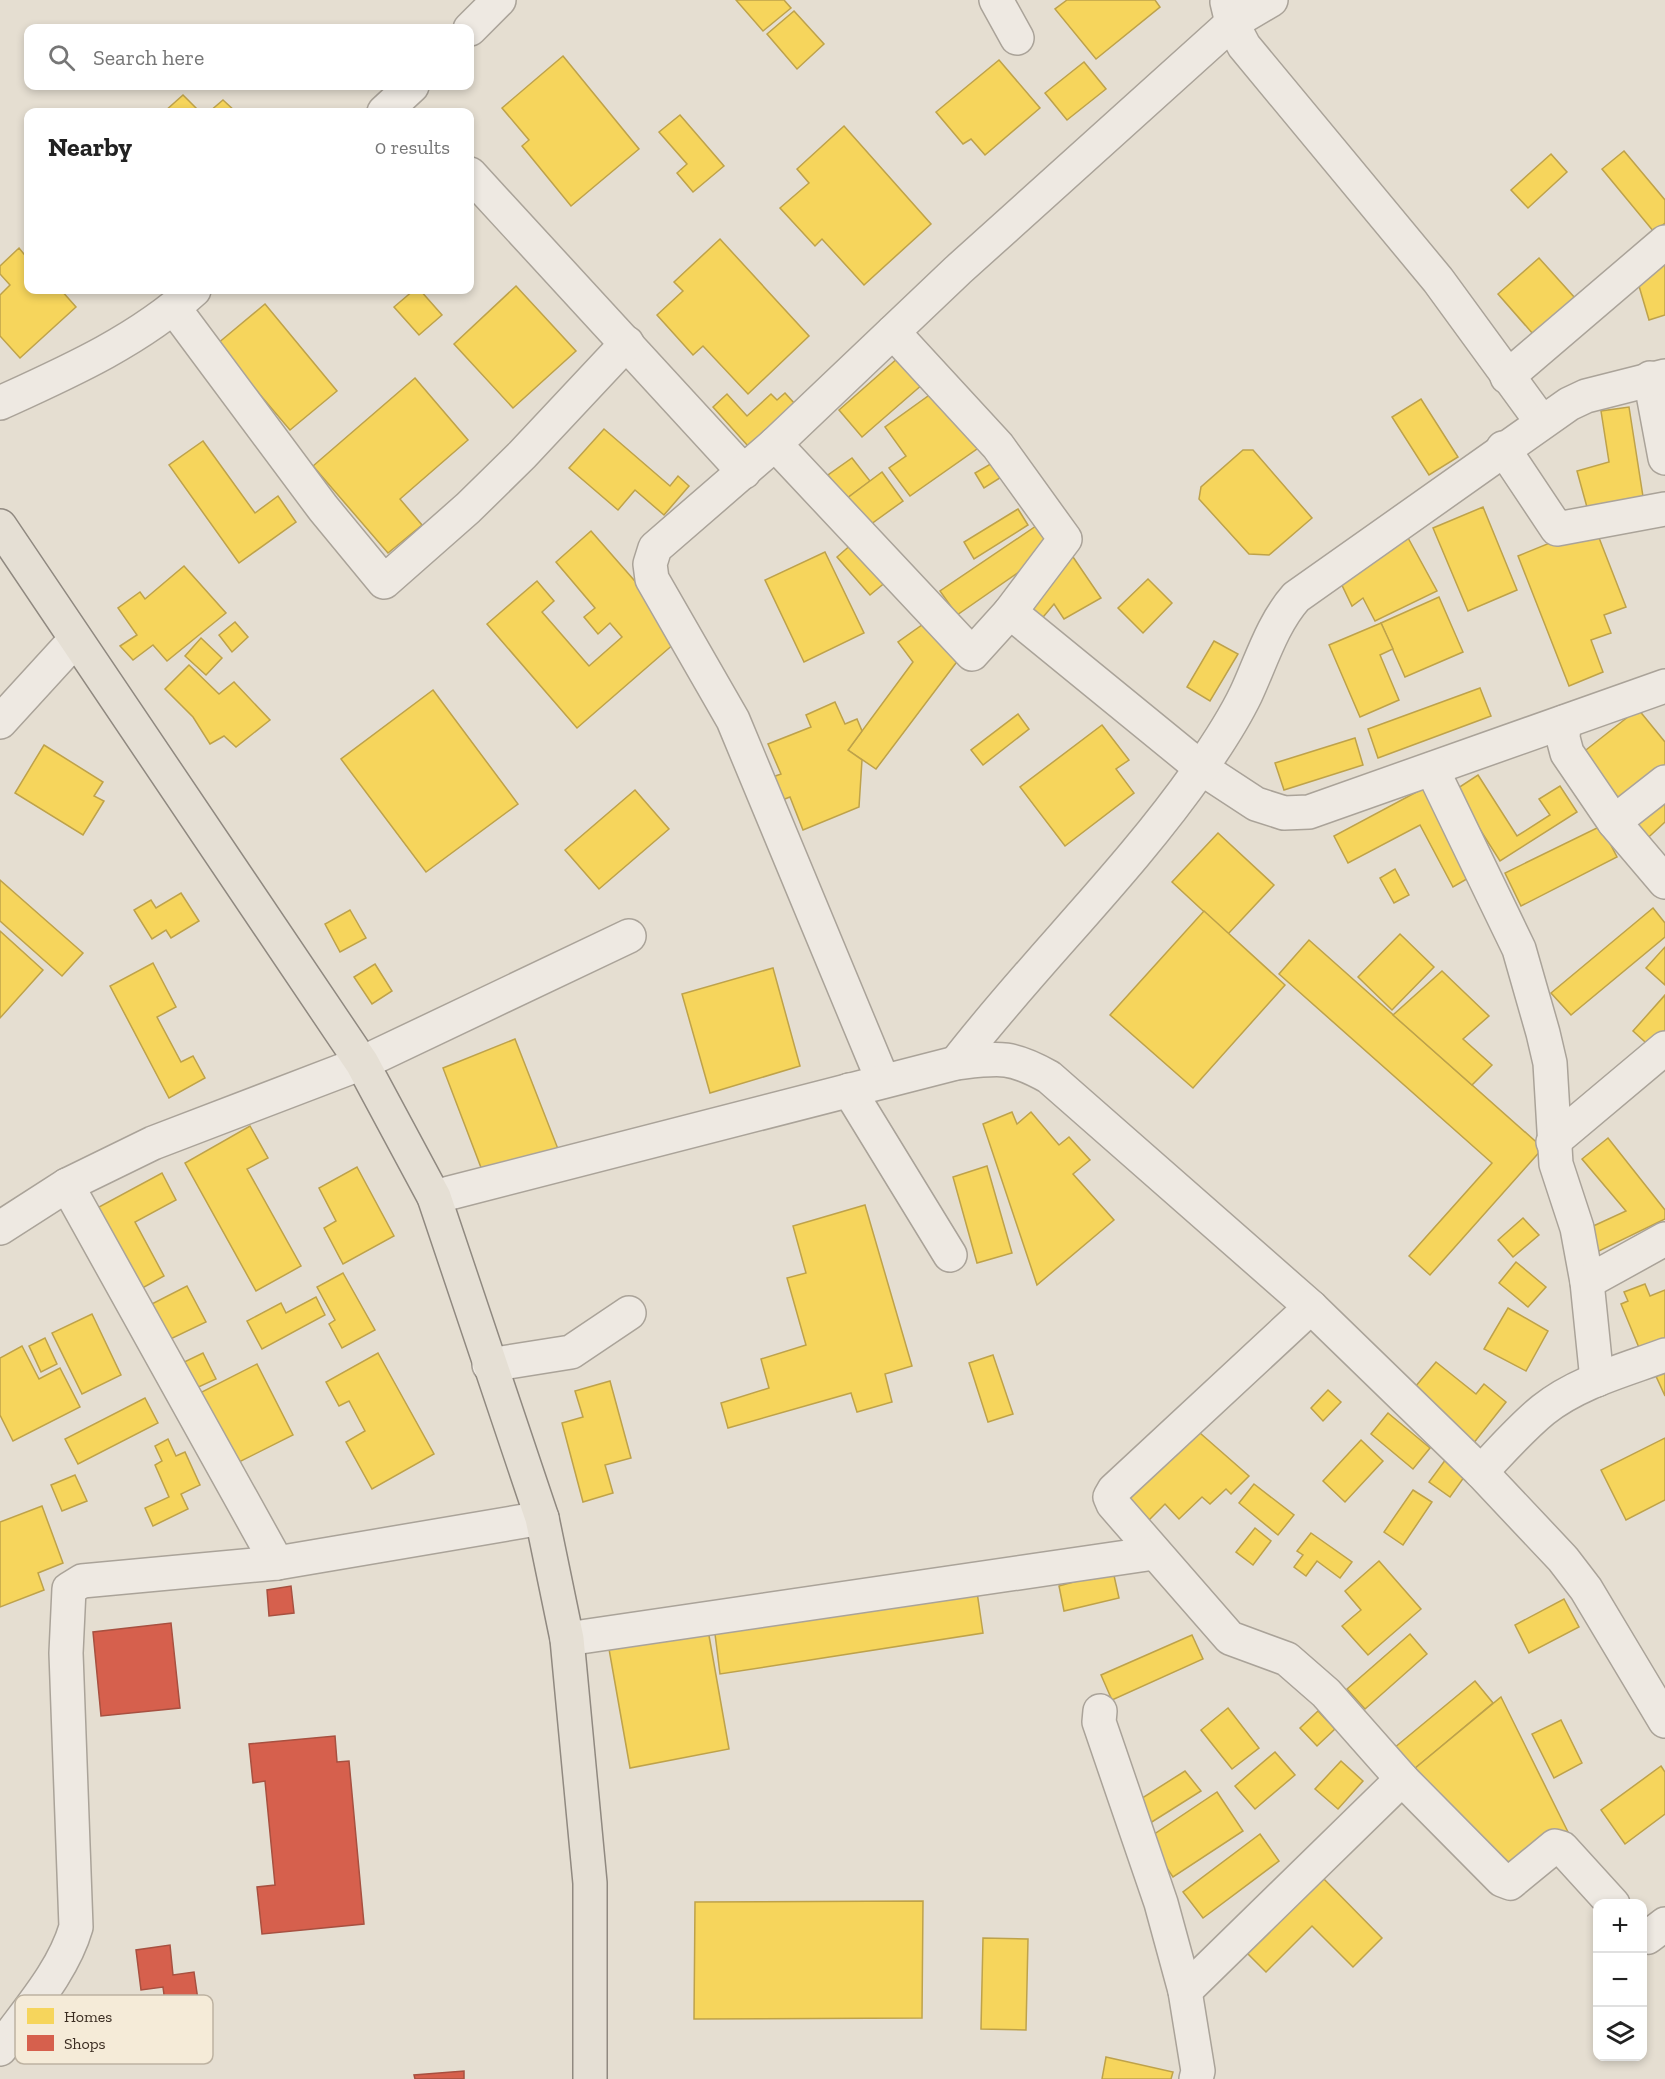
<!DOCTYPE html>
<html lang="en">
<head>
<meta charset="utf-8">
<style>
	body { margin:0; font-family:"Zilla Slab",serif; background:#f2f2f2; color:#222 }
	.controls { position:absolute; right:18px; bottom:18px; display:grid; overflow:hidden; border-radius:12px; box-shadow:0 3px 9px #0003 }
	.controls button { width:54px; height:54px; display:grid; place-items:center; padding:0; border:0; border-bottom:2px solid #e0e0e0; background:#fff; color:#222; font:30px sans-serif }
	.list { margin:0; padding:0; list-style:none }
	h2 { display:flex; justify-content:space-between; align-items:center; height:78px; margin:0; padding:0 24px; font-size:26px }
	h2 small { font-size:20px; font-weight:400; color:#767676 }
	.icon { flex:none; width:33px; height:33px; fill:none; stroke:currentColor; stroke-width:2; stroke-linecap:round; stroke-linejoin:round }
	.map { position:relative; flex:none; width:1665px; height:2079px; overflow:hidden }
	.search { position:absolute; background:#fff; box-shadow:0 3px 9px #0003; left:24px; top:24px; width:450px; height:66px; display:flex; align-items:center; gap:15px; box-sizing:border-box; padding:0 21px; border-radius:12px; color:#767676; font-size:22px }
	.panel { position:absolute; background:#fff; box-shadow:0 3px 9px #0003; left:24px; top:108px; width:450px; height:186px; border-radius:12px }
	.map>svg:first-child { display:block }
</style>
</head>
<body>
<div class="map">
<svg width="1665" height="2079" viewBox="0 0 1665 2079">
	<rect width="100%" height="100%" fill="#e5ded1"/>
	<!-- homes -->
	<g fill="#f6d55c" stroke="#bea24a" stroke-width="1.5">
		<path d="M736 0H784L791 8 763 31Z"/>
		<path d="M1067 0H1155L1160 7 1096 59 1055 9Z"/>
		<path d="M794 11 824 44 797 69 767 34Z"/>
		<path d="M563 56 639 149 571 206 522 146 529 140 502 108Z"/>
		<path d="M999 60 1040 108 985 155 971 139 963 144 936 112Z"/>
		<path d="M1084 62 1106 89 1067 120 1045 93Z"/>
		<path d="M183 95 200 112H164Z"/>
		<path d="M223 100 236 112H209Z"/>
		<path d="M680 115 724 166 693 192 677 173 687 164 659 132Z"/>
		<path d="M844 126 931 224 864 285 822 239 815 246 780 208 809 183 797 169Z"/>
		<path d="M1624 151 1665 200V223L1654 232 1602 169Z"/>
		<path d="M1551 154 1567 172 1528 208 1511 190Z"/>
		<path d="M720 239 809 336 748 394 703 346 693 355 657 315 683 291 674 282Z"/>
		<path d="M19 248 28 259V290H61L76 307 20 358 0 336V295L10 285 0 274V266Z"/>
		<path d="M1665 248V315L1649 320 1634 269Z"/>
		<path d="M1539 258 1575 298 1533 334 1498 294Z"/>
		<path d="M516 286 576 351 513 408 454 344Z"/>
		<path d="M414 290H420L442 315 419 335 394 307Z"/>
		<path d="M265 304 337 391 290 430 217 344Z"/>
		<path d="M907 350 931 377 862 437 839 410Z"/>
		<path d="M415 378 468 440 400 499 422 525 388 553 313 466Z"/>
		<path d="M942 386 984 444 910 496 889 468 906 456 885 427Z"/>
		<path d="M785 393 795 404 748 446 713 407 727 394 747 416 771 394 777 400Z"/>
		<path d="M1421 399 1458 457 1429 475 1392 417Z"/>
		<path d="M1629 407 1644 503 1590 518 1577 471 1609 462 1601 411Z"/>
		<path d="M604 429 670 486 678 476 689 486 664 515 635 490 618 510 569 468Z"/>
		<path d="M203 441 255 513 278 496 296 522 239 563 169 465Z"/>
		<path d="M1243 450H1253L1312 518 1269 555 1249 554 1199 499 1201 487Z"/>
		<path d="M852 458 870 481 846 499 828 475Z"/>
		<path d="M994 462 1003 476 984 488 975 473Z"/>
		<path d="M882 472 903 501 867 527 846 499Z"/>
		<path d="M1483 507 1517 590 1468 611 1433 528Z"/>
		<path d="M1018 509 1028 525 974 559 964 542Z"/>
		<path d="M1594 525 1626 607 1604 615 1611 633 1591 640 1603 672 1569 686 1518 556Z"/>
		<path d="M1036 526 1052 549 957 615 940 591Z"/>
		<path d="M591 531 683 636 577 728 487 624 537 581 554 601 542 612 589 666 622 637 610 623 598 634 584 617 595 608 556 562Z"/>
		<path d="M1407 536 1437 591 1375 621 1363 598 1352 606 1338 577Z"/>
		<path d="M853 543 887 581 870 595 837 557Z"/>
		<path d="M825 552 864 633 804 662 765 580Z"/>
		<path d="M1071 554 1101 598 1064 619 1054 604 1039 622 1022 610Z"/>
		<path d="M184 566 226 613 167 661 153 645 133 660 120 646 137 635 118 608 140 592 145 599Z"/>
		<path d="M1148 579 1172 603 1143 633 1118 608Z"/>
		<path d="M1439 597 1463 652 1405 677 1381 623Z"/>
		<path d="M929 620 959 659 876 769 848 750 913 662 898 642Z"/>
		<path d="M235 622 248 637 232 652 219 635Z"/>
		<path d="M1381 623 1393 649 1380 655 1399 700 1360 717 1329 645Z"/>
		<path d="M201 638 222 658 206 675 185 656Z"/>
		<path d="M1214 641 1238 654 1210 701 1187 687Z"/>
		<path d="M189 665 219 694 234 682 270 720 236 747 224 736 210 744 193 717 165 689Z"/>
		<path d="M1480 688 1491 716 1378 758 1368 729Z"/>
		<path d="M433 690 518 804 426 872 341 759Z"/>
		<path d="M835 702 845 724 857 719 862 731 848 750 862 760 859 807 803 830 790 797 777 802 767 779 781 774 768 744 811 727 806 715Z"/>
		<path d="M1638 709 1665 742V769L1617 807 1577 757Z"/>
		<path d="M1018 714 1029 729 983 765 971 750Z"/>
		<path d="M1102 725 1129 760 1116 769 1134 793 1065 846 1020 787Z"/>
		<path d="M1355 738 1363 765 1284 790 1275 763Z"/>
		<path d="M44 745 103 782 94 796 104 801 83 835 15 793Z"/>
		<path d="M1478 775 1517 836 1550 815 1539 799 1560 786 1577 812 1500 861 1455 790Z"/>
		<path d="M1424 788 1472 876 1453 887 1420 825 1348 863 1334 836Z"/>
		<path d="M635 790 669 829 599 889 565 850Z"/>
		<path d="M1665 791V822L1639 846 1624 830Z"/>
		<path d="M1601 826 1617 857 1521 906 1505 873Z"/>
		<path d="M1218 833 1274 885 1228 934 1172 882Z"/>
		<path d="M1395 869 1409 895 1394 903 1380 878Z"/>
		<path d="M0 880 83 953 62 976 0 921Z"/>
		<path d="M181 893 199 921 171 938 166 930 152 939 134 910 151 900 156 908Z"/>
		<path d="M1653 908 1665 923V937L1571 1015 1551 993Z"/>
		<path d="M350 910 366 938 340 952 325 924Z"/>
		<path d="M1204 911 1285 985 1193 1088 1110 1015Z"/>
		<path d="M0 931 43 970 0 1018Z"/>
		<path d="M1400 934 1434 967 1392 1010 1358 977Z"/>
		<path d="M1309 940 1543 1148 1430 1275 1409 1256 1492 1163 1279 974Z"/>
		<path d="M1665 947V985L1646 968Z"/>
		<path d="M153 963 176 1007 157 1017 181 1062 193 1056 205 1078 169 1098 110 986Z"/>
		<path d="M375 964 392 991 372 1004 354 977Z"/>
		<path d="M773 968 800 1066 710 1093 682 994Z"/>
		<path d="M1442 971 1489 1016 1463 1039 1492 1065 1472 1085 1393 1015Z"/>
		<path d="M1665 995V1041L1656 1052 1633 1031Z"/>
		<path d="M515 1039 558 1149 485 1178 443 1068Z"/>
		<path d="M1012 1112 1017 1124 1031 1112 1059 1145 1069 1137 1090 1160 1073 1174 1114 1220 1037 1285 983 1124Z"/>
		<path d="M250 1126 268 1158 247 1169 301 1266 256 1291 185 1163Z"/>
		<path d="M1608 1138 1665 1210V1219L1597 1252 1589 1228 1626 1211 1582 1159Z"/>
		<path d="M987 1166 1012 1253 977 1263 953 1177Z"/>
		<path d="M357 1167 394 1236 343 1264 324 1228 336 1221 319 1188Z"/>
		<path d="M162 1173 176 1200 135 1222 164 1276 130 1295 86 1214Z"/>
		<path d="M865 1205 912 1366 885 1374 892 1402 857 1412 851 1393 728 1428 721 1403 769 1388 761 1359 806 1345 787 1278 806 1273 793 1226Z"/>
		<path d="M1523 1218 1539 1235 1513 1257 1498 1240Z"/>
		<path d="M1516 1262 1546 1287 1528 1307 1499 1283Z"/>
		<path d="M343 1273 375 1330 342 1348 329 1324 335 1320 317 1287Z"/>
		<path d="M1645 1284 1650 1296 1665 1290V1346L1642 1355 1621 1304 1628 1301 1624 1292Z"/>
		<path d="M187 1286 206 1322 158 1345 140 1310Z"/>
		<path d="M316 1297 325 1315 262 1349 247 1321 281 1303 286 1313Z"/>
		<path d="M1508 1308 1548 1331 1526 1371 1484 1349Z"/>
		<path d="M92 1314 121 1375 82 1394 52 1333Z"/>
		<path d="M45 1338 57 1364 41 1372 29 1346Z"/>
		<path d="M22 1346 39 1379 60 1368 80 1407 13 1441 0 1415V1358Z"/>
		<path d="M203 1353 216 1379 192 1390 180 1364Z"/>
		<path d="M378 1353 434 1454 372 1489 346 1442 365 1431 349 1401 339 1406 326 1382Z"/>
		<path d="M993 1355 1013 1414 988 1422 969 1363Z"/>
		<path d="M1436 1362 1476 1394 1484 1384 1506 1402 1473 1444 1410 1393Z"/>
		<path d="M257 1364 293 1435 227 1468 192 1397Z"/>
		<path d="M1665 1369V1396L1655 1374Z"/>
		<path d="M610 1381 631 1458 605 1465 613 1493 583 1502 562 1423 583 1417 575 1391Z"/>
		<path d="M1328 1390 1341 1402 1323 1421 1311 1408Z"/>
		<path d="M145 1398 158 1423 78 1464 65 1439Z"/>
		<path d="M1388 1413 1430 1448 1413 1469 1371 1434Z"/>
		<path d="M1192 1426 1249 1476 1231 1494 1226 1489 1210 1504 1202 1497 1179 1519 1165 1504 1144 1525 1117 1497Z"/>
		<path d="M1665 1438V1500L1626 1520 1601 1470Z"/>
		<path d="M168 1439 176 1456 185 1452 200 1485 181 1494 188 1509 153 1526 145 1508 169 1497 155 1465 162 1461 155 1446Z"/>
		<path d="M1361 1440 1383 1461 1345 1502 1323 1481Z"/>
		<path d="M1446 1459 1467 1473 1450 1497 1429 1482Z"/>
		<path d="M75 1475 87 1501 62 1511 51 1485Z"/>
		<path d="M1254 1484 1294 1515 1278 1535 1239 1503Z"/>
		<path d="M1413 1490 1432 1502 1403 1545 1384 1532Z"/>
		<path d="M42 1506 63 1563 38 1573 44 1590 0 1607V1522Z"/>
		<path d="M1255 1528 1271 1541 1253 1565 1236 1552Z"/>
		<path d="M1311 1533 1352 1562 1340 1578 1317 1561 1306 1576 1294 1567 1303 1555 1297 1551Z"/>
		<path d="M1379 1561 1421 1609 1368 1655 1342 1626 1361 1610 1345 1591Z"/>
		<path d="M1113 1571 1119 1598 1064 1611 1059 1586Z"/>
		<path d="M976 1585 983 1633 720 1674 714 1626Z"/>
		<path d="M1564 1599 1579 1627 1529 1653 1515 1625Z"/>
		<path d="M708 1630 729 1749 630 1768 609 1649Z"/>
		<path d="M1410 1634 1427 1654 1365 1709 1347 1689Z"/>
		<path d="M1192 1635 1203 1659 1112 1700 1101 1675Z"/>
		<path d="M1475 1681 1493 1703 1407 1775 1388 1753Z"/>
		<path d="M1501 1697 1568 1832 1498 1890 1402 1779Z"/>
		<path d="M1228 1708 1259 1748 1232 1769 1201 1730Z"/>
		<path d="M1318 1711 1335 1729 1317 1746 1300 1728Z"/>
		<path d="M1561 1720 1582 1763 1554 1778 1532 1734Z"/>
		<path d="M1275 1752 1295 1775 1255 1809 1235 1786Z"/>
		<path d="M1341 1761 1363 1781 1338 1809 1315 1789Z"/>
		<path d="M1661 1766 1665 1772V1814L1625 1844 1601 1810Z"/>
		<path d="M1185 1771 1201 1791 1147 1825 1139 1800Z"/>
		<path d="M1217 1792 1243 1831 1173 1877 1147 1839Z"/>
		<path d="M1260 1834 1279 1861 1203 1918 1183 1892Z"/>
		<path d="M1320 1875 1382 1938 1353 1967 1312 1926 1266 1972 1243 1949Z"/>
		<path d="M923 1901 922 2018 694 2019 695 1902Z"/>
		<path d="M983 1938 1028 1939 1026 2030 981 2029Z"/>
		<path d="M1106 2057 1173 2072 1171 2079H1102Z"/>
	</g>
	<!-- shops -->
	<g fill="#d6604d" stroke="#a75040" stroke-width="1.5">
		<path d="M291 1586 294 1613 269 1616 267 1590Z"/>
		<path d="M171 1623 180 1708 101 1716 93 1632Z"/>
		<path d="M335 1736 337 1762 349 1761 364 1924 262 1934 257 1887 275 1885 265 1781 253 1783 249 1744Z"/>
		<path d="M170 1945 173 1975 194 1972 200 2014 167 2019 163 1987 141 1990 136 1950Z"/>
		<path d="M464 2071V2079H415L414 2075Z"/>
	</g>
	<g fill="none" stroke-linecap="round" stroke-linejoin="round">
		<!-- minor casing -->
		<g stroke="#aaa399" stroke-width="36">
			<g id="minor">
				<path d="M996 0 1017 38"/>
				<path d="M1227 2 1232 23 1244 46 1438 280 1541 421"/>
				<path d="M470 29 499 0"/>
				<path d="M384 112 412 86"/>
				<path d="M470 174 744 472"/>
				<path d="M174 308 323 508 384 582 468 508 522 455 627 343"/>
				<path d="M1507 377 1665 242"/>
				<path d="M1650 378 1665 458"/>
				<path d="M0 403C68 372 138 341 194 290"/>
				<path d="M775 444 972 654 1010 612 1065 539 998 446 893 332"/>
				<path d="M1503 448 1557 529 1665 509"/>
				<path d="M1010 612 1201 768 1256 804 1284 813 1309 812 1665 686"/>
				<path d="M0 722 75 640"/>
				<path d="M1564 722 1563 738 1567 753 1614 822"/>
				<path d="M1432 769 1519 949 1543 1033 1550 1063 1556 1164 1577 1228 1587 1282 1597 1380"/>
				<path d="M1665 782 1614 822 1665 882"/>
				<path d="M956 1063C1034 962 1128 873 1201 768 1217 745 1234 719 1246 694 1261 662 1272 624 1296 597L1569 404 1586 396 1665 376"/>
				<path d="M883 1081 733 720 652 579 650 564 655 548 775 444 958 270 1232 23 1271 0"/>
				<path d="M849 1090 950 1255"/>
				<path d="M1553 1142 1665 1048"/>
				<path d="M67 1185 277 1563"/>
				<path d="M434 1197 956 1063C999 1058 1010 1055 1049 1077L1311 1307 1481 1472 1563 1559 1586 1589 1665 1721"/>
				<path d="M0 1228 67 1185 153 1143 362 1063 629 936"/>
				<path d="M1587 1282 1665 1239"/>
				<path d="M1311 1307 1114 1490 1110 1497 1113 1504 1230 1638 1287 1659 1326 1693 1402 1779 1502 1880 1510 1883 1555 1846 1562 1848 1613 1904"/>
				<path d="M489 1365 571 1352 629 1313"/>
				<path d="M1481 1472C1501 1451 1521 1428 1543 1410 1578 1382 1625 1370 1665 1355"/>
				<path d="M567 1639 1154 1553"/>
				<path d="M1100 1711 1099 1722 1161 1903 1185 1991 1198 2071 1196 2079"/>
				<path d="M1642 1934 1648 1937 1665 1924"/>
				<path d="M1185 1991 1402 1779"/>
				<path d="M0 2049C27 2011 63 1972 76 1927L66 1653 69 1589 82 1581 277 1563 542 1518"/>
			</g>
		</g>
		<!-- major casing -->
		<g stroke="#908980" stroke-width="36">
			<path id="major" d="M0 526 362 1063 434 1197 542 1518 567 1639 590 1883V2079"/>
		</g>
		<!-- minor -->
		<use href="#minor" stroke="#eee9e2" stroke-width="33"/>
		<!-- major -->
		<use href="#major" stroke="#e5dfd4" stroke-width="33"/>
	</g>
	<!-- legend -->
	<rect x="15" y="1995" width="198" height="69" rx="9" fill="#f5ebd8" stroke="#bdb2a1" stroke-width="1.5"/>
	<rect x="27" y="2008" width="27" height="16" fill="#f6d55c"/>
	<rect x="27" y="2035" width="27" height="16" fill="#d6604d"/>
	<g font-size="16" fill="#3a2c21">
		<text x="64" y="2022">Homes</text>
		<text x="64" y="2049">Shops</text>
	</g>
</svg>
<div class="controls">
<button>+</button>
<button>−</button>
<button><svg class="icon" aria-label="layers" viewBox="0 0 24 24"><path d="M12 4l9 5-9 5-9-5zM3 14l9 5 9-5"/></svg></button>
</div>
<div class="search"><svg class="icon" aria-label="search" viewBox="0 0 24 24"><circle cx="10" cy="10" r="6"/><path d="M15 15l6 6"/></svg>Search here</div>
<section class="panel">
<h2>Nearby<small>0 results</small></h2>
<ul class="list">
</ul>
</section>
</div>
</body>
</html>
